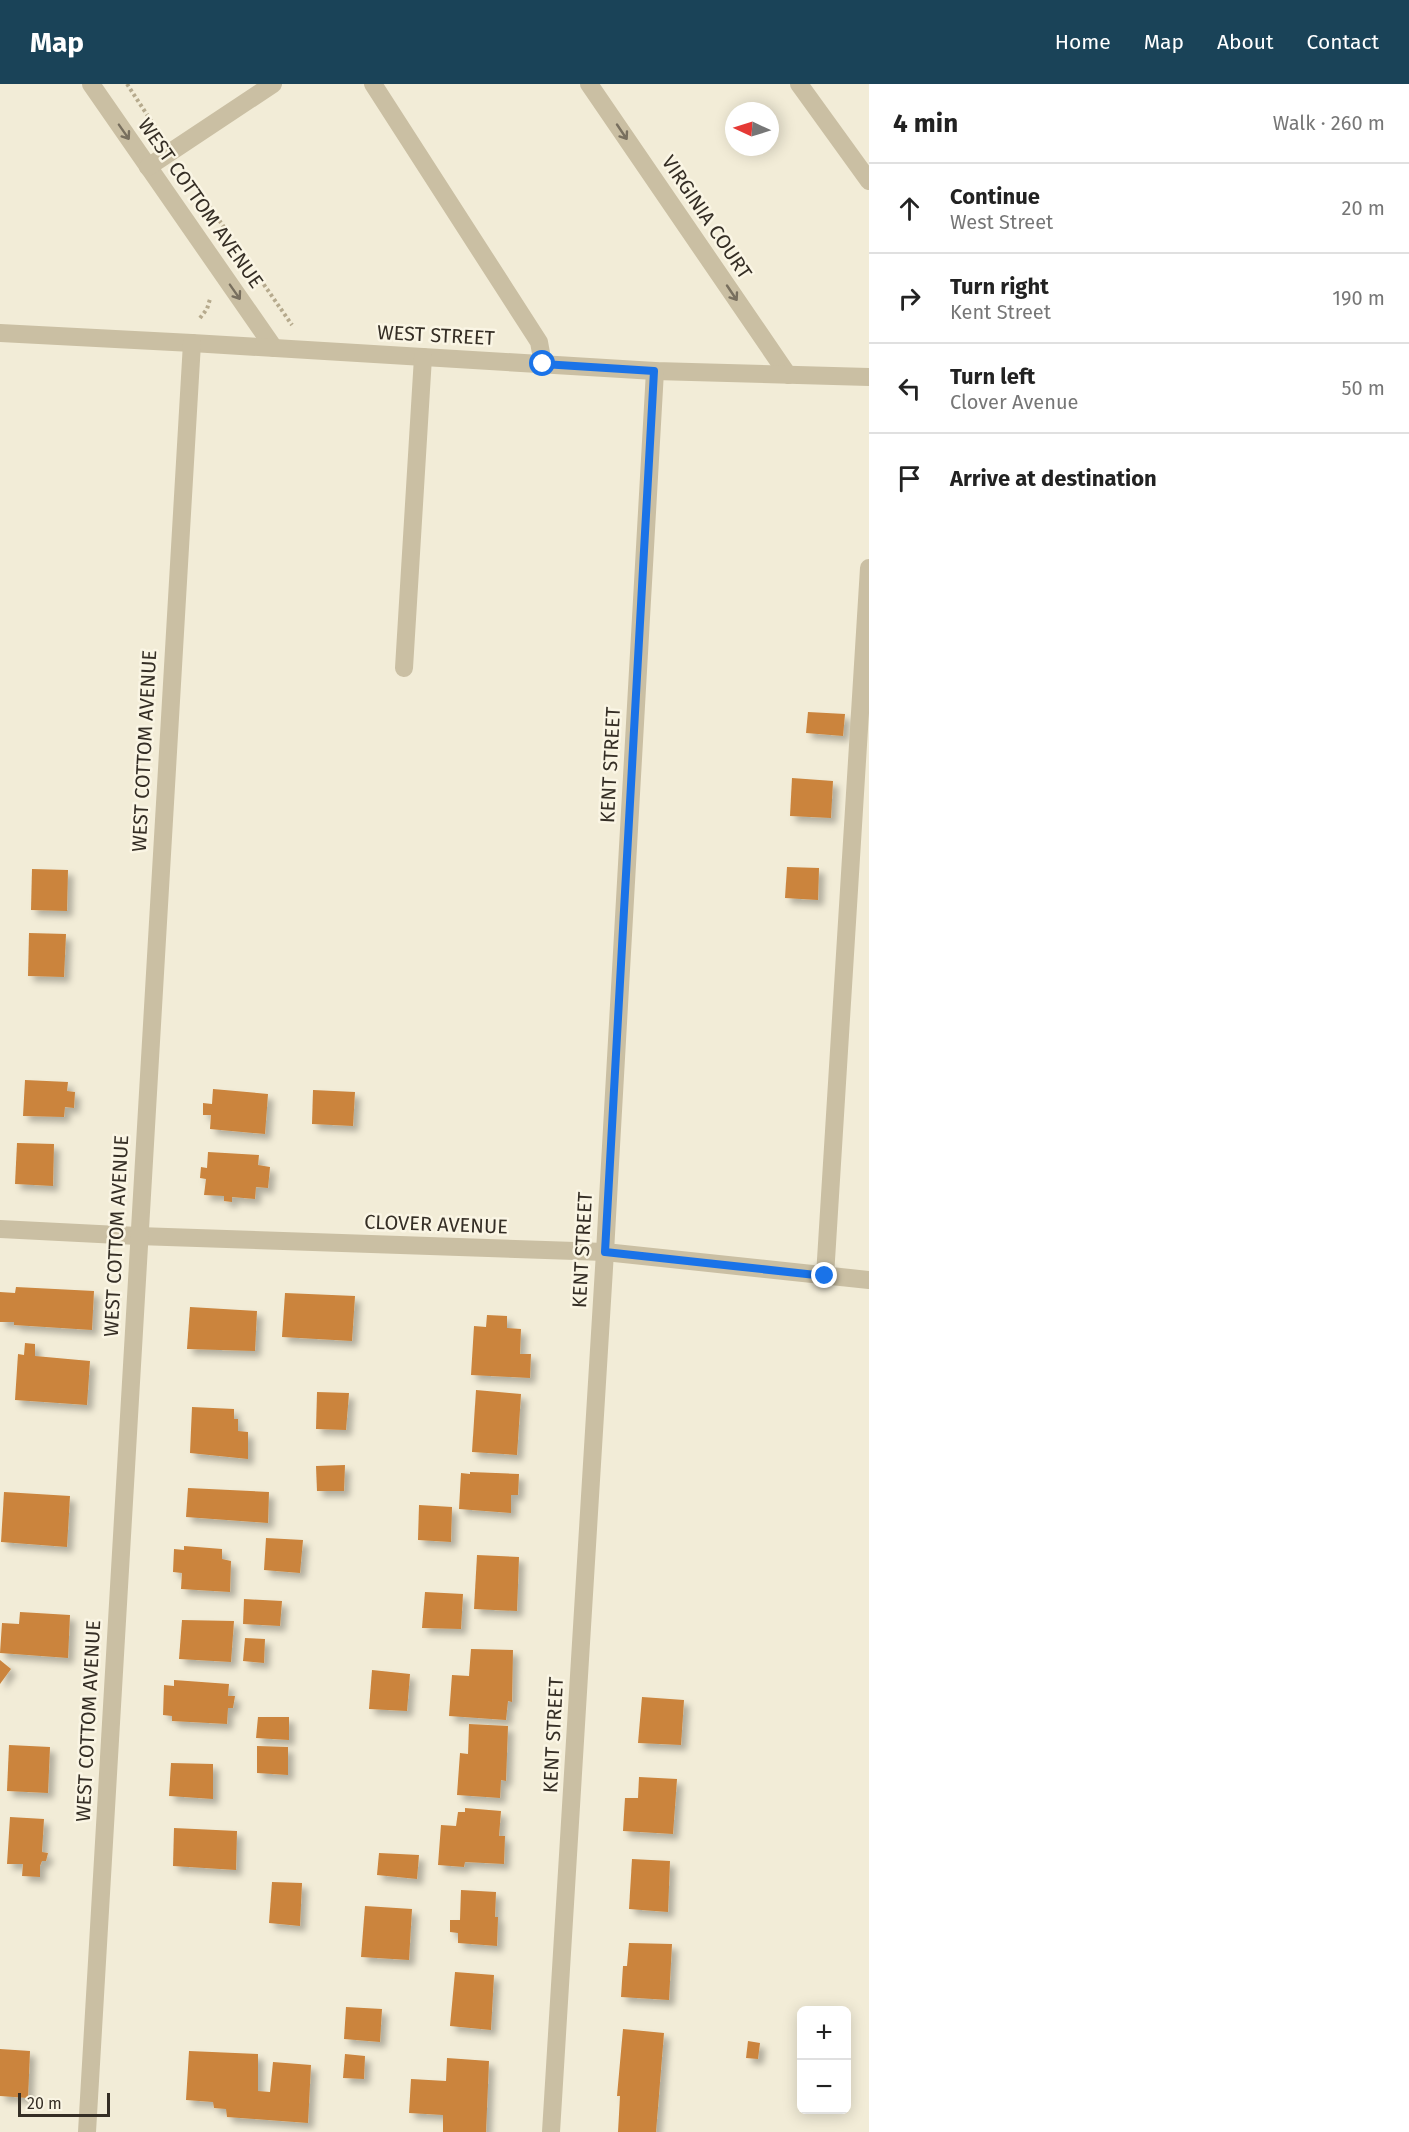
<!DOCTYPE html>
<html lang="en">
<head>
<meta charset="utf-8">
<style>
	body { margin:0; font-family:"Fira Sans",sans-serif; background:#f2f2f2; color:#222 }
	.controls { position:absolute; right:18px; bottom:18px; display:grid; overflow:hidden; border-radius:9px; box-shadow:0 3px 15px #0003 }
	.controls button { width:54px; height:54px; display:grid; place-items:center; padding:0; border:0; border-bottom:2px solid #e0e0e0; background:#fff; color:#222; font:30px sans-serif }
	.compass { position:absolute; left:725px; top:18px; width:54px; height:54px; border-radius:50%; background:#fff; box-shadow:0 3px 15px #0003; rotate:274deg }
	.scale { position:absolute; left:18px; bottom:15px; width:92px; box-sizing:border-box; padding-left:6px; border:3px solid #352e25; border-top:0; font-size:16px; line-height:21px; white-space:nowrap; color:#352e25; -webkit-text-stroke:4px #faf5e4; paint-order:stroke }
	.stop { position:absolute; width:18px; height:18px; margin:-14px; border:4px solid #1a73e8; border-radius:50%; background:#fff }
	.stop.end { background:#1a73e8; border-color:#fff; box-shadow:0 2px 6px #0008 }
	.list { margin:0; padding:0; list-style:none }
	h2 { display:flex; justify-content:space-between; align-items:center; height:78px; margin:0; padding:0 24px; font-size:26px }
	h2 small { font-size:20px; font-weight:400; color:#767676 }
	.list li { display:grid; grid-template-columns:39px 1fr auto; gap:18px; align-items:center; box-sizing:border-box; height:90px; padding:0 24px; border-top:2px solid #e0e0e0 }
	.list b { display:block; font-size:22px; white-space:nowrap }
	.list p { margin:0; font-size:20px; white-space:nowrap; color:#767676 }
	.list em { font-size:20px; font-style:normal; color:#767676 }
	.icon { flex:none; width:33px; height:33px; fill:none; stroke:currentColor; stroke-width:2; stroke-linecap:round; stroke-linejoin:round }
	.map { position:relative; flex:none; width:869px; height:2048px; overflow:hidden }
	header { display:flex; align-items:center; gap:36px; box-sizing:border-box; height:84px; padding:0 30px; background:#1a4358; color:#fff }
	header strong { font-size:28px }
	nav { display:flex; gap:33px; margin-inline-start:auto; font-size:21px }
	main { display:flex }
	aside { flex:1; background:#fff }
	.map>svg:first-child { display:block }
</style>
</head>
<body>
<header>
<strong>Map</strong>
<nav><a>Home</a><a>Map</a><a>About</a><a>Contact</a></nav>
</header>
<main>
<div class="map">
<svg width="869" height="2048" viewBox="0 0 869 2048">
	<defs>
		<filter id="shadow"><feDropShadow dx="5.5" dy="5.5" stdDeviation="3" flood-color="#0004"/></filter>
	</defs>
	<rect width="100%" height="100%" fill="#f2ecd7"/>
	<!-- building -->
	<g fill="#cb843c" filter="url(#shadow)">
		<path d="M808 628 845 630 843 652 806 649Z"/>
		<path d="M792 694 833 697 831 734 790 732Z"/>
		<path d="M787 783 819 784 818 816 785 814Z"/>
		<path d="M32 785 68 786 67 827 31 826Z"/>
		<path d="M29 849 66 850 64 893 28 892Z"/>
		<path d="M25 996 68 998 67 1007 75 1008 74 1024 65 1023 64 1033 23 1032Z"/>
		<path d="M213 1005 268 1010 265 1050 210 1045 211 1031H203V1019L212 1020Z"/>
		<path d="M313 1006 355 1008 353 1042 312 1040Z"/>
		<path d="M17 1059 54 1060 53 1102 15 1100Z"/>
		<path d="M208 1068 259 1071 258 1081 270 1083 268 1104 256 1103 255 1115 232 1113V1118L224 1117V1112L204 1111 206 1095 200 1094 201 1083 207 1084Z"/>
		<path d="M16 1203 94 1207 92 1246 14 1241V1238H0V1208L15 1209Z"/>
		<path d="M285 1209 355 1212 352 1257 282 1253Z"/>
		<path d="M190 1223 257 1227 255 1267 187 1265Z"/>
		<path d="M487 1231 507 1232V1244L521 1245 520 1270H531L530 1294 471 1291 474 1242 486 1243Z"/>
		<path d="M25 1259 35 1260V1272L90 1277 87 1321 15 1316 18 1270 24 1271Z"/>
		<path d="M476 1306 521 1310 517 1371 472 1368Z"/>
		<path d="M317 1308 349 1309 346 1346 316 1345Z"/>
		<path d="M192 1323 234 1325V1335H238V1347L248 1348V1375L190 1369Z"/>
		<path d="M345 1381 344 1407H317L316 1382Z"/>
		<path d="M470 1388 519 1390 518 1411H511V1429L459 1425 461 1389 470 1390Z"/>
		<path d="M188 1404 269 1408 268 1439 186 1433Z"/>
		<path d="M4 1408 70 1412 67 1463 1 1458Z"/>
		<path d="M419 1421 452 1423 451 1458 418 1456Z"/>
		<path d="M266 1454 303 1456 300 1489 264 1486Z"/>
		<path d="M184 1462 222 1465V1475L231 1477 230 1508 181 1505 182 1489 173 1488 174 1465 184 1466Z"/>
		<path d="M477 1471 519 1473 517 1527 474 1525Z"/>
		<path d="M425 1508 463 1510 461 1545 422 1544Z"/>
		<path d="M244 1515 282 1517 280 1542 243 1540Z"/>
		<path d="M20 1528 70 1531 68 1574 0 1569 2 1539 19 1540Z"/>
		<path d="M182 1536 234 1537 231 1578 179 1575Z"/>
		<path d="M245 1554 265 1555 264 1579 243 1577Z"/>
		<path d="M471 1565 513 1566 512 1618 508 1617 506 1636 449 1632 452 1591 469 1592Z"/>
		<path d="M0 1576 11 1585 0 1600Z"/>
		<path d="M372 1586 410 1590 407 1627 369 1625Z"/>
		<path d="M174 1596 229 1600 228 1612H235L233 1624H228L227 1640 172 1637V1632L163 1631 164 1601 174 1602Z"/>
		<path d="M642 1613 684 1616 681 1661 638 1659Z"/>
		<path d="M258 1633H289V1656L256 1654Z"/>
		<path d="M469 1640 508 1642 506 1697 501 1696 500 1714 457 1711 460 1669 468 1670Z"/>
		<path d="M9 1661 50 1663 48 1709 7 1707Z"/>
		<path d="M257 1662 288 1663V1691L257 1689Z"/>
		<path d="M171 1679 213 1680V1715L169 1712Z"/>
		<path d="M639 1693 677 1695 673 1750 623 1747 625 1714H638Z"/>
		<path d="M465 1724 501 1727 499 1752H505L504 1780 465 1778 464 1783 438 1781 441 1741 456 1742 458 1728H465Z"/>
		<path d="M10 1733 44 1735 42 1768 48 1769 46 1777H42L40 1782V1793L22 1792 23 1780H7Z"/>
		<path d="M174 1744 237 1747 236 1786 173 1782Z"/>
		<path d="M379 1769 419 1771 417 1795 377 1791Z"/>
		<path d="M632 1775 670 1777 668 1828 629 1825Z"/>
		<path d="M272 1798 302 1799 300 1842 269 1839Z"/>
		<path d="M461 1806 496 1808 495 1833H498L497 1862 458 1859V1849L450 1848V1836H460Z"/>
		<path d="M365 1822 412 1825 409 1876 361 1873Z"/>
		<path d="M629 1859 672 1860 669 1916 621 1913 623 1882H627Z"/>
		<path d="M455 1888 494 1891 491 1946 450 1942Z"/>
		<path d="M346 1923 382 1925 380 1958 344 1955Z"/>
		<path d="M623 1945 664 1949 656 2048H618L620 2012H617Z"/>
		<path d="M748 1957 760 1959 758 1975 746 1974Z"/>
		<path d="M0 1965 30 1967 28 2014 0 2012Z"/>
		<path d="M189 1967 258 1970V2007L270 2008 273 1978 311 1981 308 2039 227 2033 226 2025 214 2024 213 2018 186 2016Z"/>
		<path d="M345 1970 365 1972 364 1995 343 1994Z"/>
		<path d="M447 1974 489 1977 486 2048H443V2031L409 2029 411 1995 446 1997Z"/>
	</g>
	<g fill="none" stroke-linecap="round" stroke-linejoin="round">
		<!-- path -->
		<g stroke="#b6aa8d" stroke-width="4" stroke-dasharray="3 3" stroke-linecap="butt">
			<path d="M127 0 159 49"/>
			<path d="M185 87 292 241"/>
			<path d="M200 234 207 225 210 215"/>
		</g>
		<!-- minor -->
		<g stroke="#cabfa3" stroke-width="18">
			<path d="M91 0 274 264"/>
			<path d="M373 0 539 258 543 280"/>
			<path d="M589 0 788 291"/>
			<path d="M799 0 869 97"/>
			<path d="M148 83 273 0"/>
			<path d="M0 249 192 259 655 287 869 293"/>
			<path d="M404 584 423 273"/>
			<path d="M0 1145 138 1152 605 1168 869 1196"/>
			<path d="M825 1192 869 484"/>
			<path d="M87 2048 192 259"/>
			<path d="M551 2048 605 1168 655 287"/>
		</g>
	</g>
	<!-- one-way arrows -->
	<defs><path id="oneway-shaft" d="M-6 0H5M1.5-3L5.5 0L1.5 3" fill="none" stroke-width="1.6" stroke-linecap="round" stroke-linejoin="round" transform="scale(1.5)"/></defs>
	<g stroke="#786f5e">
		<use href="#oneway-shaft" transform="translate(124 48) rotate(55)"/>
		<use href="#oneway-shaft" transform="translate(622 48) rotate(56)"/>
		<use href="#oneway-shaft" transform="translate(235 208) rotate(55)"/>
		<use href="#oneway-shaft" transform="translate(732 209) rotate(56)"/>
	</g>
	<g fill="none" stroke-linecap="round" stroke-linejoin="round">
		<!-- route -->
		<path stroke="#1a73e8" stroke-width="8" d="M543 280 654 287 605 1168 825 1192"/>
	</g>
	<g text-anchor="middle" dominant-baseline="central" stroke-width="5" stroke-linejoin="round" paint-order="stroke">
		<!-- street labels -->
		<g font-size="20" fill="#352e25" stroke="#faf5e4">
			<text transform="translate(201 119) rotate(55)">WEST COTTOM AVENUE</text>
			<text transform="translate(707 133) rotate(56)">VIRGINIA COURT</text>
			<text transform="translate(436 251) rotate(3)">WEST STREET</text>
			<text transform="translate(144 667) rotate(-87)">WEST COTTOM AVENUE</text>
			<text transform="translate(610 681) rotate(-87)">KENT STREET</text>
			<text transform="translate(436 1140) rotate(2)">CLOVER AVENUE</text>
			<text transform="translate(116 1152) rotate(-87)">WEST COTTOM AVENUE</text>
			<text transform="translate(582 1166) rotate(-87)">KENT STREET</text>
			<text transform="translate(88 1637) rotate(-87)">WEST COTTOM AVENUE</text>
			<text transform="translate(553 1651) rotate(-87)">KENT STREET</text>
		</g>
	</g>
</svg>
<div class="controls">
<button>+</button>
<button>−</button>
</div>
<svg class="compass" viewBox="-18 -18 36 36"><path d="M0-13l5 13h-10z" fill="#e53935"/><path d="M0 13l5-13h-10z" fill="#767676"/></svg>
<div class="scale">20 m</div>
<div class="stop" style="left:543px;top:280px"></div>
<div class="stop end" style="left:825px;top:1192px"></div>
</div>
<aside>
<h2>4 min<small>Walk · 260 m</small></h2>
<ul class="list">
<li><svg class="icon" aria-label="ahead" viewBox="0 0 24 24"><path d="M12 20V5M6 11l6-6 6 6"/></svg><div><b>Continue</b><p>West Street</p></div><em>20 m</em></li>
<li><svg class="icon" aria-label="right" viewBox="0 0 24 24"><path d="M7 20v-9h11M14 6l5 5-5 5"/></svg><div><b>Turn right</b><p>Kent Street</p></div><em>190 m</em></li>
<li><svg class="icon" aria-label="left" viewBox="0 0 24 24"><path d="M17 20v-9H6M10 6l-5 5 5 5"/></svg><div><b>Turn left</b><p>Clover Avenue</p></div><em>50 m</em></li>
<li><svg class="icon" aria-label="arrive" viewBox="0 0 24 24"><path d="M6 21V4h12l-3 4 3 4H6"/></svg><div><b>Arrive at destination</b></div></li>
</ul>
</aside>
</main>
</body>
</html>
